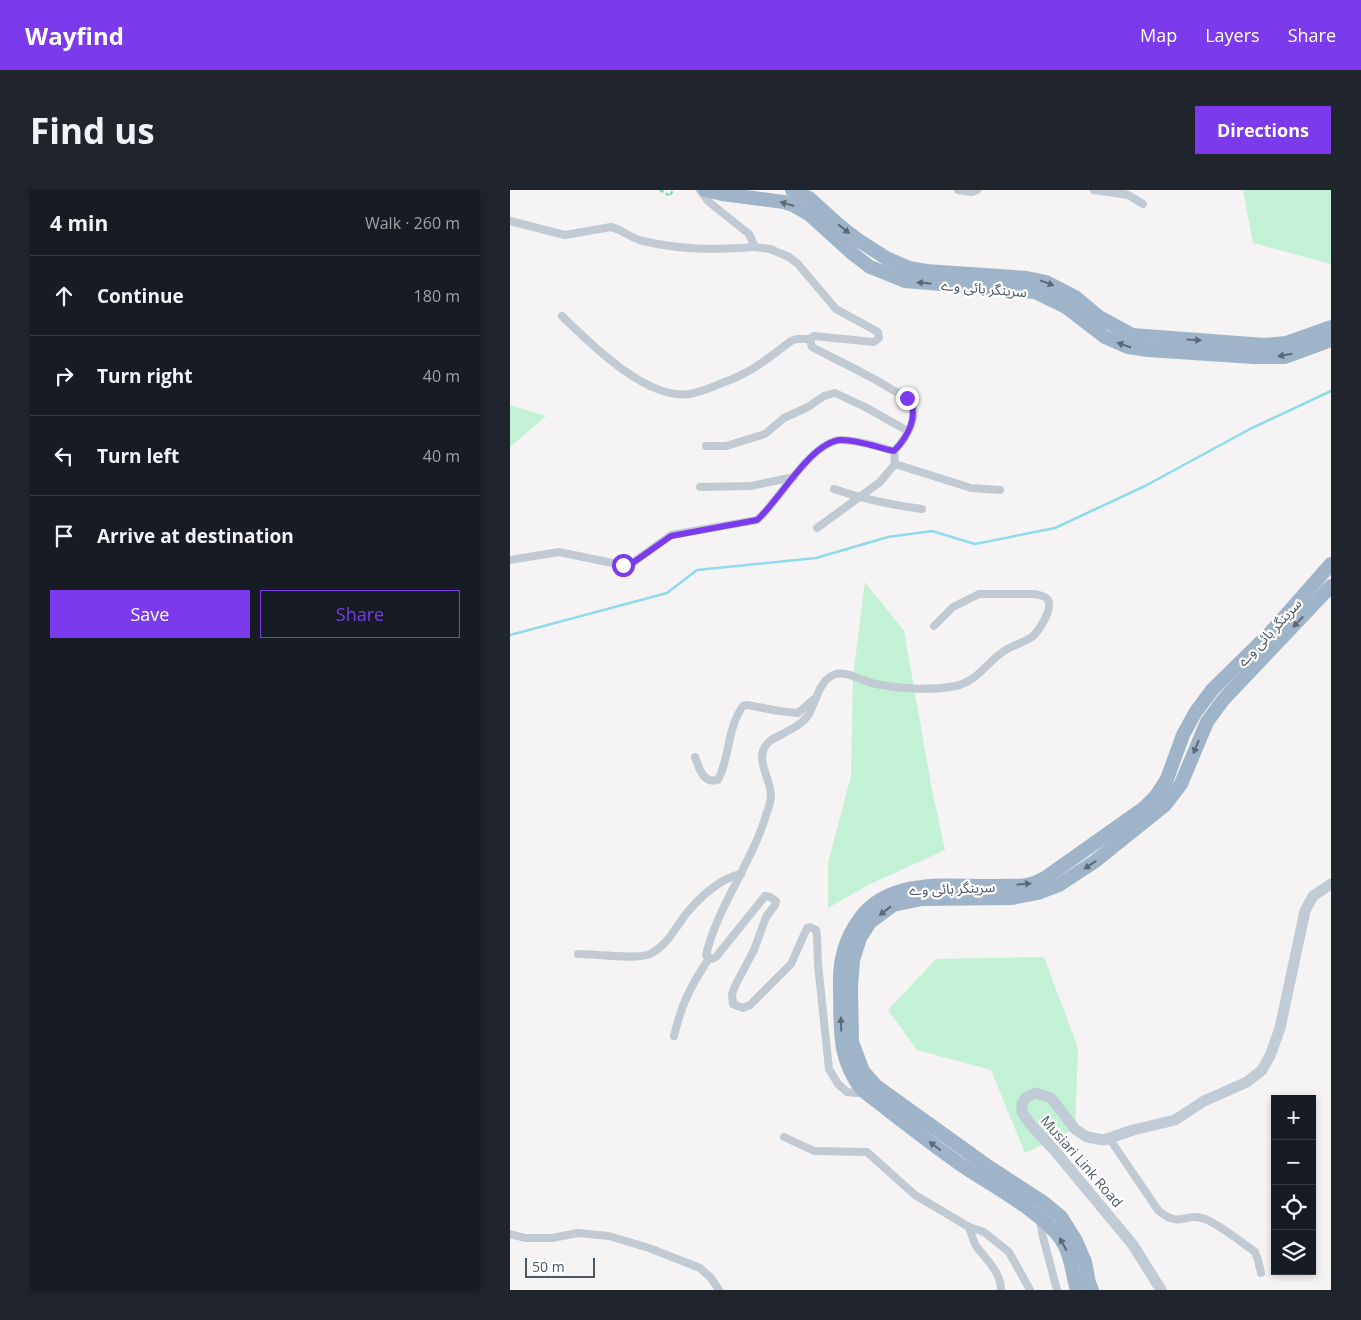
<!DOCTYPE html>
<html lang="en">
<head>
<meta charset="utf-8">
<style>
	body { margin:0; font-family:"Open Sans","Noto Sans Arabic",sans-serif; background:#20242c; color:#f1f3f6 }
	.controls { position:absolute; right:15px; bottom:15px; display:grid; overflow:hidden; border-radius:0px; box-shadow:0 2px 8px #0003 }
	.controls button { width:45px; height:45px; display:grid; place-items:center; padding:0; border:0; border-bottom:1px solid #363941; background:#171b24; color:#f1f3f6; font:25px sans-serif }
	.scale { position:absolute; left:15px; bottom:12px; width:70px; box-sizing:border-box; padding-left:5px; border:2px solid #4a5661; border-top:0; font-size:14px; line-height:18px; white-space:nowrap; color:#4a5661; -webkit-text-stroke:4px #fff; paint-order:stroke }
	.stop { position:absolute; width:15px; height:15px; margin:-11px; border:4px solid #7c3aed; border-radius:50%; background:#fff }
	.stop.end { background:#7c3aed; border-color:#fff; box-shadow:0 1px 5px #0008 }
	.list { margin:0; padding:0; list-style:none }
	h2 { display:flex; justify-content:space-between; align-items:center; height:65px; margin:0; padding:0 20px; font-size:21px }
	h2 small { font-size:16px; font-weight:400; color:#9ea1a6 }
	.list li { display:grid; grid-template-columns:32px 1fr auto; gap:15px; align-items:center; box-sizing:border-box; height:80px; padding:0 20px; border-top:1px solid #363941 }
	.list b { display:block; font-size:19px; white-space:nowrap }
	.list em { font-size:16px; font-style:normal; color:#9ea1a6 }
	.actions { display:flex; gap:10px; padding:15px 20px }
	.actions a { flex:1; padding:11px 0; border:1px solid #7c3aed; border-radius:0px; text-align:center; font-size:18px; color:#7c3aed }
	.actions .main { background:#7c3aed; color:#fff }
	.icon { flex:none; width:28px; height:28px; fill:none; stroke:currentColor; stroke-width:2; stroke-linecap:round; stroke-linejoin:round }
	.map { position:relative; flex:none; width:821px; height:1100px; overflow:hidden; border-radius:0px }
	header { display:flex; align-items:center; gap:30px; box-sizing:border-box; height:70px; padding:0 25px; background:#7c3aed; color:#fff }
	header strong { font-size:24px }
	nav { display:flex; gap:28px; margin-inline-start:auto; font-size:18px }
	.intro { display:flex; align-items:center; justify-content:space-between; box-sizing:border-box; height:120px; padding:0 30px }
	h1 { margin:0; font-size:35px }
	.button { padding:12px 22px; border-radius:0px; background:#7c3aed; color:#fff; font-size:18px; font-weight:700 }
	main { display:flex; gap:30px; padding:0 30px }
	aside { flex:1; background:#171b24; border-radius:0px; box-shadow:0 2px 8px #0003 }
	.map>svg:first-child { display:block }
</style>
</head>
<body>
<header>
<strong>Wayfind</strong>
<nav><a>Map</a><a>Layers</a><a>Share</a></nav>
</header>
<div class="intro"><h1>Find us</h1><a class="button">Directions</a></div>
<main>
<aside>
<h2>4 min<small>Walk · 260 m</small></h2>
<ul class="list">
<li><svg class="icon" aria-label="ahead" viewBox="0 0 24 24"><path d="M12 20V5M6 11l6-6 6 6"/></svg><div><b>Continue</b></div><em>180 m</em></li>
<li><svg class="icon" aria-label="right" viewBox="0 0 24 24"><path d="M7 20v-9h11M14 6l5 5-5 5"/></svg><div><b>Turn right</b></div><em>40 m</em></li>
<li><svg class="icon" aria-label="left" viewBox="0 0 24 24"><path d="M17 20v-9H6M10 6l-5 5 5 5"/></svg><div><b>Turn left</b></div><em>40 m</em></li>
<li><svg class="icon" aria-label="arrive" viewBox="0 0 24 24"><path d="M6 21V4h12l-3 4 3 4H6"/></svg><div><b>Arrive at destination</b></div></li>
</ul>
<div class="actions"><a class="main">Save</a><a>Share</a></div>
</aside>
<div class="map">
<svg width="821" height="1100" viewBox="0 0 821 1100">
	<rect width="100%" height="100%" fill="#f5f3f3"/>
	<!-- green -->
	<g fill="#c3f1d5">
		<path d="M733 0H821V74L743 53Z"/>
		<path d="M0 215 36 226 0 257Z"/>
		<path d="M355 392 394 441 422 600 435 660 358 695 318 718V673L341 586 343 487Z"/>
		<path d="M534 767 568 858 565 939 515 963 481 880 407 860 378 820 426 769Z"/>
	</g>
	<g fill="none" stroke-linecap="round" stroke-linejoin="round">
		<!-- stream -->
		<path stroke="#90daee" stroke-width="2.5" d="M0 445 157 403 187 380 306 368 378 347 422 341 465 354 545 338 635 296 740 239 821 201"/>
		<!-- path -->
		<path stroke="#7ad0a6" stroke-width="2" stroke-dasharray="4 2.5" stroke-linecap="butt" d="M150 0 160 6 163 0"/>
		<!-- minor -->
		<g stroke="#c1cad2" stroke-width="8">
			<path d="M448 0 462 2 467 0"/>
			<path d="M584 0 618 5 633 14"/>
			<path d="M0 31 55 45 101 37C113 40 122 49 133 51 171 60 206 60 245 57"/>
			<path d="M52 126C81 154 136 210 179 204 188 203 197 199 205 196 214 192 224 189 233 184 250 176 266 162 281 151L287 149H300"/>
			<path d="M196 256H216L255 244 274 228 298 217 314 206 325 203 355 217 398 241"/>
			<path d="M385 274 461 298 490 300"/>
			<path d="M190 297 241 296 284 287"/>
			<path d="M324 299C353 309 381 315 412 319"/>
			<path d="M307 338 370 292 385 274 384 261"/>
			<path d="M0 370 49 362 107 374H121L161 345 247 330C269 311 300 253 330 250 346 249 369 257 384 261 394 251 410 227 401 212 396 206 388 203 381 199 356 183 328 171 302 157L300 149 304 146 364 152 369 148 368 142 326 119 288 74 279 67 260 59 245 57 239 44 199 12 190 0"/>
			<path d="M185 567C189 578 193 594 208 590 220 567 217 538 233 516L237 515 269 521 288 523 303 510"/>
			<path d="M68 764C84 764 128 770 140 764 158 755 165 738 176 724 189 708 210 688 231 684"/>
			<path d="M164 846C172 812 181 796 199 768"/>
			<path d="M352 900 347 903 337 902 328 894 319 879 308 774 307 745 306 740 300 737 297 738 281 774 240 815 233 818 223 814 222 804 226 794 244 760 256 727 265 715 266 711 260 707 255 706 206 767 202 769 196 765C208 715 242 673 256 625 258 619 261 612 261 606 261 587 241 566 261 550 273 543 292 536 299 524 306 512 309 489 326 484 338 481 354 492 366 494 392 499 419 501 446 496 468 491 477 472 494 461 503 455 513 453 522 447 529 441 543 419 538 410 536 406 529 405 525 404H469L443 417 424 436"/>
			<path d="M274 947 304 961 357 962 405 1005 459 1037 474 1042 499 1062 520 1100"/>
			<path d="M599 948 648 1020C671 1040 674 1021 695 1029 708 1034 733 1053 745 1062L748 1070 751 1083"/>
			<path d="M530 1029 532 1043 547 1100"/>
			<path d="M459 1037C461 1043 463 1050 466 1056 476 1069 491 1082 491 1100"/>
			<path d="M0 1044 15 1048H42L68 1043 99 1046 139 1058 190 1078 201 1088 209 1100"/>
		</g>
		<!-- secondary -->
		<path stroke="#c1cbd6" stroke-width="11" d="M651 1100 623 1055 545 961 521 935 512 922V913L516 907 526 903 541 908 565 939 577 947 594 950 623 940 665 930 694 911 737 892 752 880 760 866 770 838 795 721 803 706 821 694"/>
		<!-- trunk -->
		<g stroke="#9fb4c9" stroke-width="14">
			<path d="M195 0 212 4 274 12 283 15 300 25 343 64 360 77 373 82 395 91 525 102 556 117 595 147 618 157 638 160 743 167H775L821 150"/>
			<path d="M282 0 299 8 330 36 348 50 376 68 399 78 416 81 517 88 536 92 565 107 589 127 622 145 755 155 776 153 821 137"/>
			<path d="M567 1100C562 1083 561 1064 551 1049 531 1021 480 995 450 974 417 951 385 925 352 900 327 868 331 838 330 799 329 772 334 749 351 727 383 686 443 697 490 696 500 695 512 697 520 694 525 693 530 690 535 688L634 618 646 606 657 589 673 545 685 523 702 500 761 442 821 374"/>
			<path d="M582 1100 579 1093 575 1072 566 1051 551 1027 533 1012 476 975 366 896 353 881 342 852 341 797 343 770 350 748 360 732 383 715 412 709 502 708 528 703 549 695 584 672 655 615 671 594 697 532 713 510 821 396"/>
		</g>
	</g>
	<!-- one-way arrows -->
	<defs><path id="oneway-solid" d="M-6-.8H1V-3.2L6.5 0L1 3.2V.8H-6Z" transform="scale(1.25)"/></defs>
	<g fill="#5b6976">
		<use href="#oneway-solid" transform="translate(277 14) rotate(-164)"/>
		<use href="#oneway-solid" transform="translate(334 39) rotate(39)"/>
		<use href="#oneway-solid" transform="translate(414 93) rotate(-174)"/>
		<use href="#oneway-solid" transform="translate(537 93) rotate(20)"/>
		<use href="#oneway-solid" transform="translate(684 150) rotate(4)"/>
		<use href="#oneway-solid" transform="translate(614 155) rotate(-161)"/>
		<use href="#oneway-solid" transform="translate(775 165) rotate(170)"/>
		<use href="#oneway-solid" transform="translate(788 432) rotate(133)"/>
		<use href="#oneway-solid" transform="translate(686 557) rotate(112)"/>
		<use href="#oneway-solid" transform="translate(580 675) rotate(146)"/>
		<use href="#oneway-solid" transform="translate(514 694) rotate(-6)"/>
		<use href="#oneway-solid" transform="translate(375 721) rotate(142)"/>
		<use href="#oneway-solid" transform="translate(331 834) rotate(-92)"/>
		<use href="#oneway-solid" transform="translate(425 956) rotate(-143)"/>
		<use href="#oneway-solid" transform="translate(553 1054) rotate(-119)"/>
	</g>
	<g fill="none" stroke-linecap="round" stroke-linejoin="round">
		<!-- route -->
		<path stroke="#7c3aed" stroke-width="6" d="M113 375 121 374 161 346 247 330C269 311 300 253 330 250 346 249 369 258 384 261 397 248 411 224 397 208"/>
	</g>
	<g text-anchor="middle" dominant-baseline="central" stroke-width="4.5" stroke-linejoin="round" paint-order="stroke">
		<!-- street labels -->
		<g font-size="14" fill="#4a5661" stroke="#fff">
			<text transform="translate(474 98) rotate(5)">سرینگر ہائی وے</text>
			<text transform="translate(759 442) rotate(-47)">سرینگر ہائی وے</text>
			<text transform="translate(442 698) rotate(-2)">سرینگر ہائی وے</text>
			<text transform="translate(572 971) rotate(49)">Musiari Link Road</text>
		</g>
	</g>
</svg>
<div class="controls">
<button>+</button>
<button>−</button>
<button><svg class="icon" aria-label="locate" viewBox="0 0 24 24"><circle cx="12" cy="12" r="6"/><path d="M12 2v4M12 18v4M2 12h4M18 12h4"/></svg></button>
<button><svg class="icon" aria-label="layers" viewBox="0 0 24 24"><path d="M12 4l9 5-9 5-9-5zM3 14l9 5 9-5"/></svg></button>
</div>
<div class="scale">50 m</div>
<div class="stop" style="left:113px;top:375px"></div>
<div class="stop end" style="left:397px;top:208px"></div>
</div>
</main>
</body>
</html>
